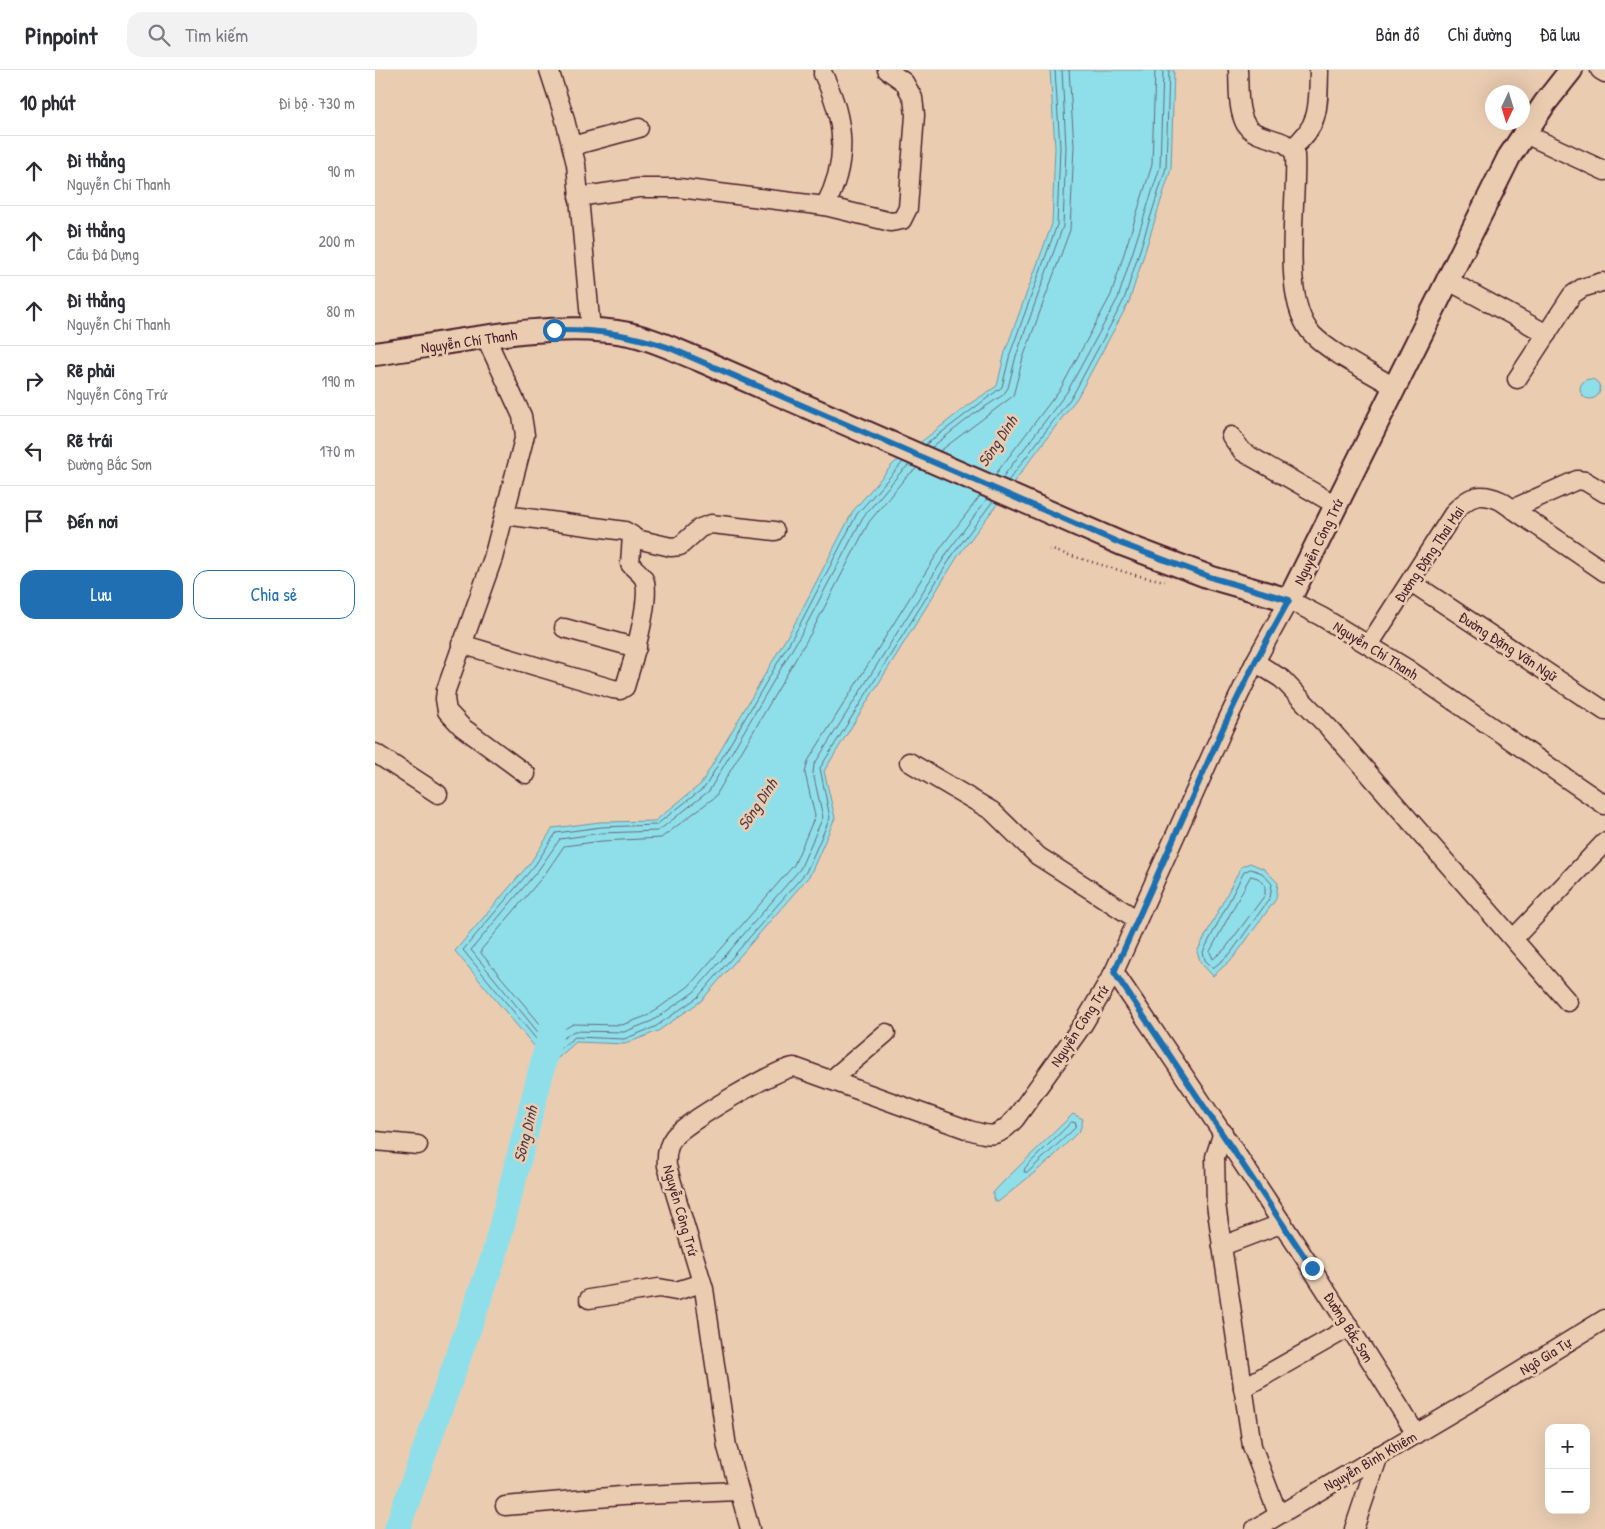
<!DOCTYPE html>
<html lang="vi">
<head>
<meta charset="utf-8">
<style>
	body { margin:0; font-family:"Patrick Hand",sans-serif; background:#f2f2f3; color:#2b2b33 }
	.controls { position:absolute; right:15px; bottom:15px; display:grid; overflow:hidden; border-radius:10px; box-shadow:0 5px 20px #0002 }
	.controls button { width:45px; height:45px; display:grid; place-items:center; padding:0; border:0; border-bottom:1px solid #e1e1e2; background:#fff; color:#2b2b33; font:25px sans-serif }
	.compass { position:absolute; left:1110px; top:15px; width:45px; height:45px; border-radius:50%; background:#fff; box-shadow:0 5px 20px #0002; rotate:184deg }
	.stop { position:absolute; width:15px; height:15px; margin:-11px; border:4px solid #1f6fb2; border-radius:50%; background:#fff }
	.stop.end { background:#1f6fb2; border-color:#fff; box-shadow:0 1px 5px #0008 }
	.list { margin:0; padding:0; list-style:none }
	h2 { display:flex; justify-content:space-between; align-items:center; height:65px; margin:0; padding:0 20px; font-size:21px }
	h2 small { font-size:16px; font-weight:400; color:#7c7c81 }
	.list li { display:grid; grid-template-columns:32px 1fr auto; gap:15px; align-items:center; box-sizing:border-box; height:70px; padding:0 20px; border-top:1px solid #e1e1e2 }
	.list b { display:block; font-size:19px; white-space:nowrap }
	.list p { margin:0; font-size:16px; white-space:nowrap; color:#7c7c81 }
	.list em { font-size:16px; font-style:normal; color:#7c7c81 }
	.actions { display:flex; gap:10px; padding:15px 20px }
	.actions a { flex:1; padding:11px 0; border:1px solid #1f6fb2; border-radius:15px; text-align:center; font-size:18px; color:#1f6fb2 }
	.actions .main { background:#1f6fb2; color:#fff }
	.icon { flex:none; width:28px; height:28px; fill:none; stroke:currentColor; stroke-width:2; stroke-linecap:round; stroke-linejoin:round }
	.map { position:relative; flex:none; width:1230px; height:1459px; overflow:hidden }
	header { display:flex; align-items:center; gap:30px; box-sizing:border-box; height:70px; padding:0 25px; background:#fff; border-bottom:1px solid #e1e1e2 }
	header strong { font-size:24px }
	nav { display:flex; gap:28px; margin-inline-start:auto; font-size:18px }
	.search { width:350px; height:45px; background:#f2f2f3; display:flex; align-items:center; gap:12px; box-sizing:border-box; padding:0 18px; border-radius:15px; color:#7c7c81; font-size:19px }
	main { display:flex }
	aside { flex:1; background:#fff }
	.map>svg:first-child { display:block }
</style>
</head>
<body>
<header>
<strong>Pinpoint</strong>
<div class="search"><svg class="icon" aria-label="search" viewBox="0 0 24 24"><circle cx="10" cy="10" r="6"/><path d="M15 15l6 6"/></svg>Tìm kiếm</div>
<nav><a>Bản đồ</a><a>Chỉ đường</a><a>Đã lưu</a></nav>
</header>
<main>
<aside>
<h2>10 phút<small>Đi bộ · 730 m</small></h2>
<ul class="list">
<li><svg class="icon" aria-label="ahead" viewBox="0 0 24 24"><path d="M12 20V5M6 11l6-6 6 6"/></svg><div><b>Đi thẳng</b><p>Nguyễn Chí Thanh</p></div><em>90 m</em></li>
<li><svg class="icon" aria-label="ahead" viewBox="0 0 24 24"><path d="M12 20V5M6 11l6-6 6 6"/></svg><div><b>Đi thẳng</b><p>Cầu Đá Dựng</p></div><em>200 m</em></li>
<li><svg class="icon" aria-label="ahead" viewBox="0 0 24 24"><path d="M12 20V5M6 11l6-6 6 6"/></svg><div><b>Đi thẳng</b><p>Nguyễn Chí Thanh</p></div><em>80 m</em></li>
<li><svg class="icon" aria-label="right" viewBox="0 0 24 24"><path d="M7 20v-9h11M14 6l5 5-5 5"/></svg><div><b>Rẽ phải</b><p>Nguyễn Công Trứ</p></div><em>190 m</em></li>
<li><svg class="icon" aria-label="left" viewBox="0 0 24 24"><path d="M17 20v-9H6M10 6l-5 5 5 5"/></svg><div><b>Rẽ trái</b><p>Đường Bắc Sơn</p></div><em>170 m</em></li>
<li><svg class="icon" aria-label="arrive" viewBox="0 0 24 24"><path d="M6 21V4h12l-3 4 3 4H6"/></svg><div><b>Đến nơi</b></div></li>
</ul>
<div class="actions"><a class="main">Lưu</a><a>Chia sẻ</a></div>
</aside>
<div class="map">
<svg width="1230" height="1459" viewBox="0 0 1230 1459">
	<rect width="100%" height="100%" fill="#eacdb1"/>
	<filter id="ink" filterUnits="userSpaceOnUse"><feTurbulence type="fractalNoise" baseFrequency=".02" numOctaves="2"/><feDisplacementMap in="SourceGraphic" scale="10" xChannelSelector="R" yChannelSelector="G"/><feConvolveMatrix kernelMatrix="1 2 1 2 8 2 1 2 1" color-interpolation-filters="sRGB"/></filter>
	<g filter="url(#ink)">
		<!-- water -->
		<g fill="#8fdfea" stroke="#73929e">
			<path d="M675 0H799L796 99 754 232 702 328 583 486 449 701 460 748 435 805 326 931 283 961 250 974 201 972 175 995 80 881 156 792 178 758 225 752 280 751 326 714 420 553 478 441 518 394 593 335 622 316 630 282 677 154 680 77Z"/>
			<circle cx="1215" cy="319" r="10"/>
			<path d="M875 793 889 799 903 813 901 829 859 887 838 906 826 893 822 882 866 797Z"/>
			<path d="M698 1044 708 1049 705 1060 675 1090 623 1132 618 1129V1123L628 1112Z"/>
		</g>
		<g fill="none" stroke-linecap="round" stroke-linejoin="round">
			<!-- shore -->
			<g stroke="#666c77" stroke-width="1">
				<path d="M550 375 627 317 635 284 682 155 685 77 680 0"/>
				<path d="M557 377 599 344 628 325 633 318 641 286 688 156 691 77 687 0"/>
				<path d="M565 381 638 326 648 288 695 160 699 76 694 0"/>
				<path d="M528 392 482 444 424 556 330 717 281 755 226 757 181 763 160 795 88 880 175 986 200 967 249 969 280 957 323 927 431 802 455 748 445 698 579 483 618 431"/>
				<path d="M534 395 526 402 488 447 429 559 334 721 283 761 226 763 185 769 164 799 96 880 175 977 199 961 249 962 277 951 319 922 425 799 448 747 438 703 439 695 574 480 612 429"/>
				<path d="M542 398 531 407 494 452 436 563 340 727 286 768 227 771 189 776 170 804 106 880V883L176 967 198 954 247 955 274 945 314 916 419 795 440 746 430 703 433 691 567 476 605 426"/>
				<path d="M620 405 686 318 736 225 777 95 780 0"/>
				<path d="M627 408 692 322 743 228 785 97 788 0"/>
				<path d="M633 411 698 325 749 230 791 98 794 0"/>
				<path d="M876 799 887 803 897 814 895 828 855 884 838 898 830 890 828 882 869 802Z"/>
				<path d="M876 806 883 808 890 816V825L850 879 838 889 835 882Z"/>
				<path d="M697 1052 701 1053 700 1058 653 1102H649L650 1098Z"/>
			</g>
			<!-- river -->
			<path stroke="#8fdfea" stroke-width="26" d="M22 1459 119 1186 178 954"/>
			<!-- minor casing -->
			<g stroke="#4a1f2b" stroke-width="21">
				<g id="minor">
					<path d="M174 0 189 46 201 94 216 260"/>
					<path d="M863 0C864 16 862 40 871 55 883 72 913 65 920 85 923 130 904 231 938 265 957 284 995 302 1019 317"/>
					<path d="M1225 0 1230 3"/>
					<path d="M448 4C470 49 474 91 450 136"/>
					<path d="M1148 63 1230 101"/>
					<path d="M197 76 264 58"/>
					<path d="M917 78C946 55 943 34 944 0"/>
					<path d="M203 127 263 118H304L450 136 516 152 527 150 533 138 540 45 538 28 529 12 512 0"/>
					<path d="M1074 211 1172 264"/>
					<path d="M111 268 147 346 150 365 118 488 71 620 70 629 72 641 87 657 151 704"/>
					<path d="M1142 309 1197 225 1207 218 1227 212"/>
					<path d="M856 366 868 382 961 435"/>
					<path d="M1137 439 1202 410 1210 411 1230 423"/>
					<path d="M257 468 296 477 305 476 325 458 336 454 400 461"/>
					<path d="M1036 512 1230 641"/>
					<path d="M189 558 262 578"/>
					<path d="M86 574 238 619 245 620 250 617C257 595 275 533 270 512 268 504 260 500 255 494L257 465 250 461 130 445"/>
					<path d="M994 575 1080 441C1095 425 1106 422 1126 431L1230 502"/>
					<path d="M880 592 907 609 954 658 1193 932"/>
					<path d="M0 683 63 724"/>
					<path d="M534 692 617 741 663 786 761 849"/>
					<path d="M1139 868 1230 772"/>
					<path d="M739 902C842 1054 945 1207 1041 1364"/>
					<path d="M456 1010 511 963"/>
					<path d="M848 1062 840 1087 841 1134 847 1176 877 1376 903 1444"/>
					<path d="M0 1071 43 1075"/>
					<path d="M847 1176 908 1153"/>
					<path d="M214 1229 284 1218 301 1221 327 1213"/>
					<path d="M868 1318 975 1257"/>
					<path d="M130 1436 246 1426 363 1421"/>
					<path d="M375 1459 352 1377 329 1219 292 1096C291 1085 292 1076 299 1067 311 1052 401 999 419 997L594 1060C618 1067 622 1068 640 1049L709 953 739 902 849 657 880 592 914 530 947 547 1031 598 1230 735"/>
					<path d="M880 1459 1110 1323 1230 1249"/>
					<path d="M979 1459 1004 1385"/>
				</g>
			</g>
			<!-- major casing -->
			<g stroke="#4a1f2b" stroke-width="26">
				<path id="major" d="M0 284C77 273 178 249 254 264 279 269 302 281 325 290L747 474 837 508 914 530 1134 87 1170 33 1196 0"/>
			</g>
			<!-- path -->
			<path stroke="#4a1f2b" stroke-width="2.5" stroke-dasharray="1 4" stroke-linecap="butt" d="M674 479 760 505 790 511"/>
			<!-- minor -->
			<use href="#minor" stroke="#eacdb1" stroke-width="18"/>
			<!-- major -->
			<use href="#major" stroke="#eacdb1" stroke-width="22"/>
		</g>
	</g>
	<g fill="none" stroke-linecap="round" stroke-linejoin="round" filter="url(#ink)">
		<!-- route -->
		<path stroke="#1f6fb2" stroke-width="6" d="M179 260C220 259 256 264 295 278L747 474 838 508 914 530 880 592 849 656 739 902 937 1198"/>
	</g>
	<g text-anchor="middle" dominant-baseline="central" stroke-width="5" stroke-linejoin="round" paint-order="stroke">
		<!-- street labels -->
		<g font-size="15" fill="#4a1f2b" stroke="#eacdb1">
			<text transform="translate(94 271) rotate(-8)">Nguyễn Chí Thanh</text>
			<text transform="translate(943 472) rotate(-64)">Nguyễn Công Trứ</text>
			<text transform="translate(1054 484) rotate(-56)">Đường Đặng Thai Mai</text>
			<text transform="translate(1133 576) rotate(33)">Đường Đặng Văn Ngữ</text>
			<text transform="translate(1001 580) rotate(32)">Nguyễn Chí Thanh</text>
			<text transform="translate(704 956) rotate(-57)">Nguyễn Công Trứ</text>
			<text transform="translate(306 1140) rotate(74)">Nguyễn Công Trứ</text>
			<text transform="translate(974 1257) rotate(58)">Đường Bắc Sơn</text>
			<text transform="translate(1170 1286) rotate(-32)">Ngô Gia Tự</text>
			<text transform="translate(995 1391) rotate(-30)">Nguyễn Bỉnh Khiêm</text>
		</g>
		<!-- water labels -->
		<g font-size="16" font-style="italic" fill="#543c48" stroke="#eacdb1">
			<text transform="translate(622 371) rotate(-56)">Sông Dinh</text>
			<text transform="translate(382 734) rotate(-56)">Sông Dinh</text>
			<text transform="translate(150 1064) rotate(-76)">Sông Dinh</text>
		</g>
	</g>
</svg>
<div class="controls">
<button>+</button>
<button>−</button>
</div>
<svg class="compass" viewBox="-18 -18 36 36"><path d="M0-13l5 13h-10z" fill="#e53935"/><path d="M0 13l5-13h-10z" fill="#7c7c81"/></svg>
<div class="stop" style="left:179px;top:260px"></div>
<div class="stop end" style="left:937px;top:1198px"></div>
</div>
</main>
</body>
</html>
